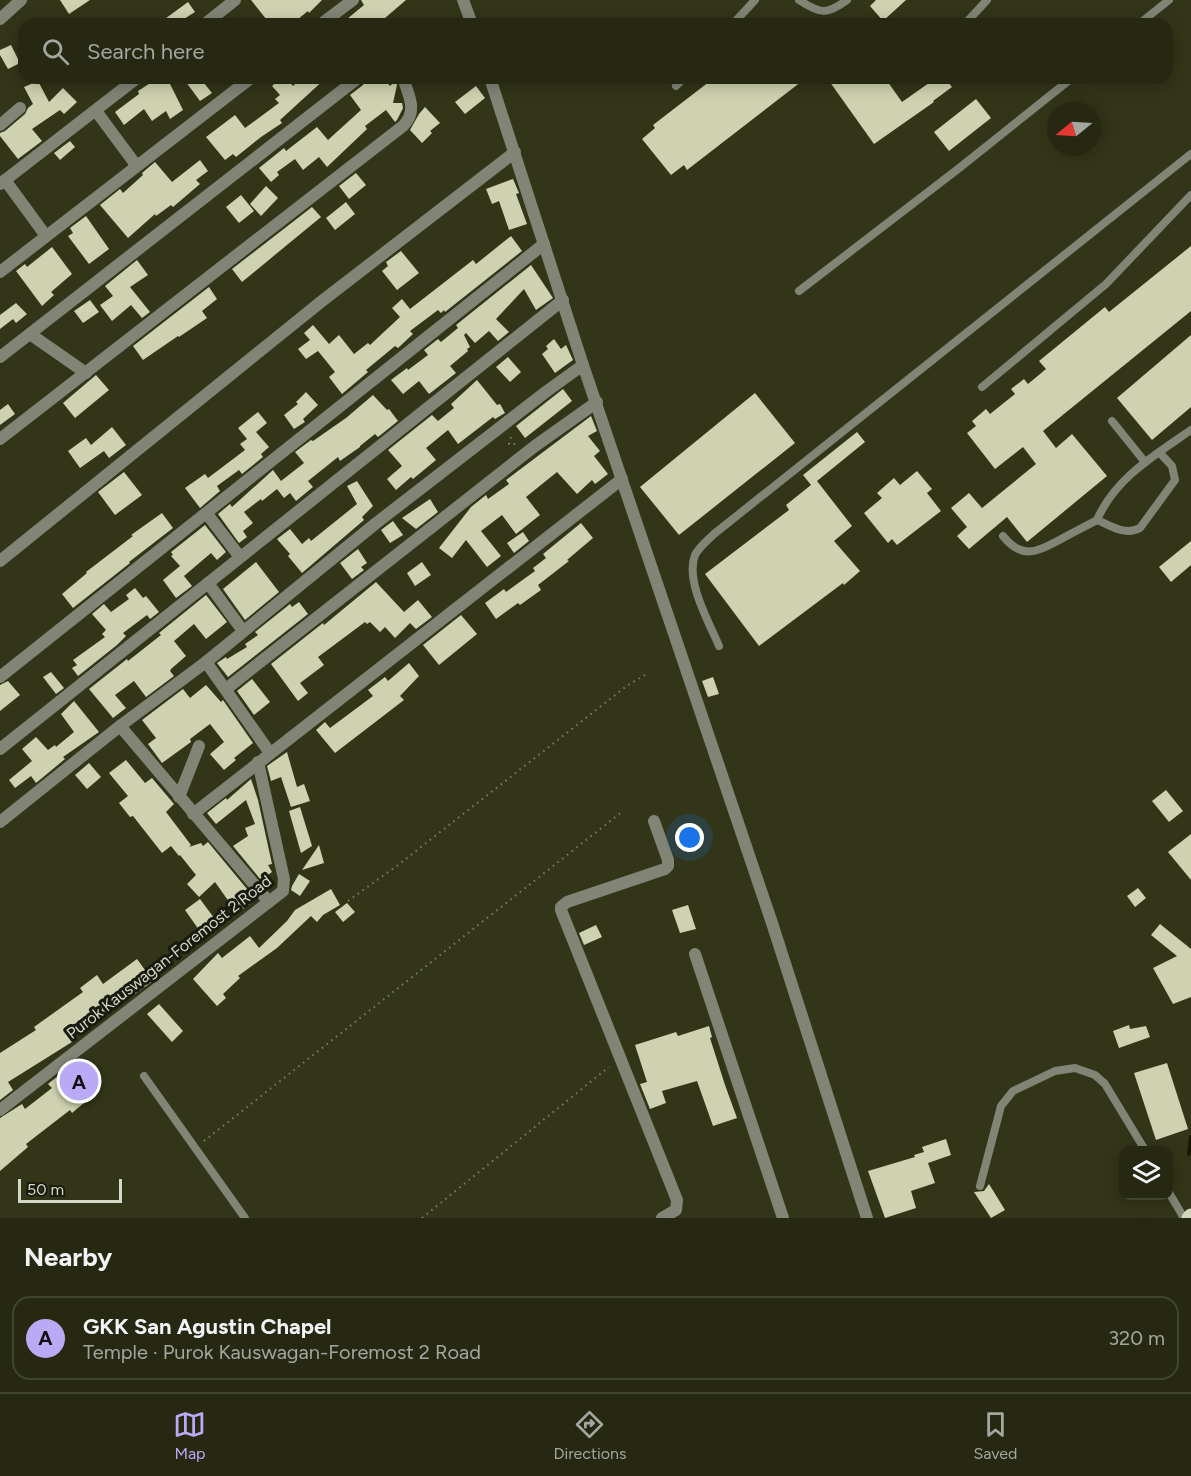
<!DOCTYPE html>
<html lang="en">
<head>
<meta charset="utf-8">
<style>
	body { margin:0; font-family:Figtree,sans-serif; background:#323420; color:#f1f3f6 }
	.controls { position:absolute; right:18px; bottom:18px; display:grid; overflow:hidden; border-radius:12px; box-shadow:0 3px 15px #0003 }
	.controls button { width:54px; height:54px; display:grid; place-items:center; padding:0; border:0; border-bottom:2px solid #424432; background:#262812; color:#f1f3f6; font:30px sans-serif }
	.compass { position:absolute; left:1047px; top:102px; width:54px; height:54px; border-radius:50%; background:#262812; box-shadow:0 3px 15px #0003; rotate:252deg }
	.scale { position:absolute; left:18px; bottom:15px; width:104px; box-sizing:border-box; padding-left:6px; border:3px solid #d5d8c7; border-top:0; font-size:16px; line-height:21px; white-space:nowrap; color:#d5d8c7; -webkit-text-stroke:4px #1a1b0e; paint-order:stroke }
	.you { position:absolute; left:690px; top:838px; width:21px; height:21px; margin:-15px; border:4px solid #fff; border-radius:50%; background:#1a73e8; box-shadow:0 0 0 9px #1a73e833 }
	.badge { display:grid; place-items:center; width:39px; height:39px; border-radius:50%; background:#baaaf6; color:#111; font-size:20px; font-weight:700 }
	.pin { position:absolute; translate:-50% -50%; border:3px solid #fff; box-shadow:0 2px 6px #0006 }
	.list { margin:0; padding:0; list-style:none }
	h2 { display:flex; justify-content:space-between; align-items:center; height:78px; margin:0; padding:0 24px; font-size:26px }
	h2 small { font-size:20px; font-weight:400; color:#a4a69f }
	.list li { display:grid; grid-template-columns:39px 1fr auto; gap:18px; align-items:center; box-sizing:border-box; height:84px; margin:0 12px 12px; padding:0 12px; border:2px solid #424432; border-radius:18px }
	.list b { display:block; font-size:22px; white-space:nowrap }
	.list p { margin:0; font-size:20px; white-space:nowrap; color:#a4a69f }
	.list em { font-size:20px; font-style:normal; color:#a4a69f }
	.icon { flex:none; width:33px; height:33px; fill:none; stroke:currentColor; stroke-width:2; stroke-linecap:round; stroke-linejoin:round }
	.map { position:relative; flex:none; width:1191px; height:1218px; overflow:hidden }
	.search { position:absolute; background:#262812; box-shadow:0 3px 15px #0003; left:18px; right:18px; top:18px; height:66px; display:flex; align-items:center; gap:15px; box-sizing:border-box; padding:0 21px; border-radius:18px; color:#a4a69f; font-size:22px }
	.sheet { height:174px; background:#262812 }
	nav { display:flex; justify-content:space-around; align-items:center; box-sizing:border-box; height:84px; border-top:2px solid #424432; background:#262812; font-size:16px; color:#a4a69f }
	nav a { display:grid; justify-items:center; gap:3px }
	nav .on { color:#baaaf6 }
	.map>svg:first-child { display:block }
</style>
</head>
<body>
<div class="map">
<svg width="1191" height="1218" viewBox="0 0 1191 1218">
	<rect width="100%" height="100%" fill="#323518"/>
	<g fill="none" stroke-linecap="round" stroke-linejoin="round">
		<!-- stream -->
		<path stroke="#161800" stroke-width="4" d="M1189 1154 1191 1137"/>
	</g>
	<!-- building -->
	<g fill="#ced2b0">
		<path d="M60 0H90L69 14Z"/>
		<path d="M251 0H322L309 13 308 11 292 24H270Z"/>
		<path d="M361 0H406L378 24H341L364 5Z"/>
		<path d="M876 0H906L883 21 870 6Z"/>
		<path d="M188 2 195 12 176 24H158Z"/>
		<path d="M11 45 20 63 8 69 0 55V50Z"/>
		<path d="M158 78H167L183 110 170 119 166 111 152 121 144 109 124 125 115 112 139 94 138 91Z"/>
		<path d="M183 78H200L212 93 200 101Z"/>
		<path d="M281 78H286L293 86 302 78H326L280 120 282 123 261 137 236 157 233 154 225 160 206 137 235 115 245 128 279 103 275 99 280 95 272 86Z"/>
		<path d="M366 78H383L390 86 395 81 397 85 393 103H402L403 108 397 120 395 122 386 110 365 126 367 129 327 167 319 157 303 170 295 159 277 172 279 175 271 182 259 168 284 148 286 151 317 127 328 140 361 110 350 95 363 85Z"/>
		<path d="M714 78H806L687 170 684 165 671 175 642 139 655 128 653 125Z"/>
		<path d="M827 78H885L902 102 936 78H945L952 87 933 101 934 102 874 144Z"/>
		<path d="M38 81 49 102 63 88 77 102 64 114 60 110 32 129 42 141 18 159 0 136V133L5 131 25 114 28 108 33 104 24 87Z"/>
		<path d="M476 86 485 98 465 114 455 102Z"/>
		<path d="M976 99 991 118 949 151 934 132Z"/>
		<path d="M425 107 440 123 430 131 432 133 422 143 410 130 419 114Z"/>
		<path d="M70 141 75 147 60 160 54 153Z"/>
		<path d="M200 160 208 171 196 180 200 184 173 207 171 205 156 216 155 214 128 238 100 205 120 189 123 193 143 175 142 173 155 162 172 182Z"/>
		<path d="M356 173 366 185 349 199 339 186Z"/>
		<path d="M513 179 519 193 516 194 527 224 509 230 499 201 492 204 486 189Z"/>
		<path d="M266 186 278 198 261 216 250 204Z"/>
		<path d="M241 195 254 211 239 223 226 207Z"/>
		<path d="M346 202 355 214 335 230 326 218Z"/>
		<path d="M312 207 321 217 242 282 232 269Z"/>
		<path d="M86 216 109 249 89 264 68 236 73 233 70 228Z"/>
		<path d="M511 236 522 251 445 312 444 310 441 313 438 310 410 331 413 334 398 348 395 346 366 370 368 372 342 394 329 377 335 372 318 351 306 359 298 349 310 340 304 333 313 325 329 344 339 335 354 354 368 343 370 345 400 317 392 308 402 299 410 309 473 260 476 264Z"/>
		<path d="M1191 246V311L1043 431 1056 448 1072 434 1107 476 1027 542 1007 517 969 549 957 536 967 527 951 508 969 493 982 508 1036 464 1023 447 995 469 967 433 976 426 972 421 986 409 990 414 1015 394 1011 389 1024 379 1028 384 1046 369 1039 361 1105 307 1109 312Z"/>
		<path d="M52 247 72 274 51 292 54 295 42 306 16 271 25 264 27 267Z"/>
		<path d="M401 251 419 273 397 290 382 271 388 266 386 262Z"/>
		<path d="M137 260 148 275 130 287 150 312 142 318 131 305 112 321 100 305 113 296 105 286Z"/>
		<path d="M531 265 553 298 536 310 524 289 496 319 509 332 498 341 489 331 475 343 466 333 464 335 463 333 470 347 467 349 468 351 450 366 456 373 429 394 419 381 403 394 391 380 407 368 408 370 428 355 424 350 438 339 441 342 458 328 456 325Z"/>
		<path d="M209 287 217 299 202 311 207 318 179 337 178 336 143 360 133 346Z"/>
		<path d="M90 300 99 312 83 323 74 311Z"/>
		<path d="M16 303 27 314 16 323 13 319 0 329V315Z"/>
		<path d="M1191 335V407L1152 440 1117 398Z"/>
		<path d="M554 339 561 349 566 345 573 360 555 373 542 354 548 349 546 346Z"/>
		<path d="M508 357 521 372 510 382 496 367Z"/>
		<path d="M96 375 109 390 75 418 63 403Z"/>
		<path d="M477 380 497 405 500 404 505 413 495 419 493 417 458 444 448 430 426 448 436 460 413 479 411 477 396 490 387 479 402 466 388 450 432 415 438 421 454 408 451 404Z"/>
		<path d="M563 389 572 401 525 438 516 426Z"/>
		<path d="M306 392 318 405 303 419 305 422 294 429 284 415 298 404 296 402Z"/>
		<path d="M755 393 795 443 679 535 640 487Z"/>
		<path d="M373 395 387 410 389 409 398 421 378 437 375 434 360 446V447L340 461 338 457 308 481 313 487 296 501 290 493 284 498 277 489 262 501 261 499 244 512 253 523 243 531 247 537 239 543 218 514 230 504 232 507 273 470 281 481 304 463 295 452 311 440 313 441 346 418Z"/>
		<path d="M8 404 15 414 0 425V410Z"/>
		<path d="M258 412 267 423 256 432 269 447 261 454 263 457 242 474 239 470 217 486 220 491 200 508 185 488 205 474 208 478 245 450 240 444 247 439 238 428Z"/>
		<path d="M591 416 597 431 588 436 600 451 594 456 608 474 595 484 592 480 577 494 557 472 526 497 540 515 516 534 502 515 481 531 501 556 487 567 466 540 452 558 439 548 471 507 486 495 488 499 509 484 506 480Z"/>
		<path d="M112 427 126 445 109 458 104 451 80 468 68 451 86 438 91 445Z"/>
		<path d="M857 432 865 442 817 481 852 526 834 541 860 571 844 585 843 583 759 646 705 574 789 510 786 505 811 485 803 475Z"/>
		<path d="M917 471 932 489 927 493 941 511 897 545 892 539 888 543 864 513 882 498 877 493 894 478 900 485Z"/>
		<path d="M124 472 142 495 115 515 98 492Z"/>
		<path d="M357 481 373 506 362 517 364 520 302 573 288 556 290 554 277 539 290 529 302 544 309 538 311 541 357 504 347 486Z"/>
		<path d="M430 499 438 512 416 529 402 518Z"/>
		<path d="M162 513 173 528 129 562 130 563 73 608 62 594 87 573 86 572 133 536 131 535Z"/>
		<path d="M393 521 403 535 390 543 381 530Z"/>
		<path d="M581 523 593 538 567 560 569 561 538 585 541 590 520 605 518 603 496 619 485 603 504 589 506 592 535 571 533 568 546 558 543 554Z"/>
		<path d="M205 525 226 552 217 560 211 553 184 576 192 586 176 598 163 580 180 566 171 556 173 555 171 552Z"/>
		<path d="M523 532 529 541 514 553 507 543Z"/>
		<path d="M1191 541V565L1171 582 1159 567Z"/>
		<path d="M358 549 367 563 361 567 364 570 352 579 340 563Z"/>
		<path d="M256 562 279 592 245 620 223 589Z"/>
		<path d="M422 562 431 575 415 586 407 573Z"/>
		<path d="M376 582 404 612 418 600 432 617 416 629 410 623 395 638 385 627 380 632 370 622 367 624 365 622 318 657 324 665 300 683 308 693 298 701 271 664 323 623 324 625Z"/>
		<path d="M135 588 143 598 146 596 159 612 150 619 147 615 123 633 126 636 117 645 78 676 72 668 77 665 73 660 105 637 102 634 106 630 92 614 104 604 111 612 129 599 126 595Z"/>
		<path d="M206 595 227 622 206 639 194 624 174 641 186 656 171 669 170 671 174 676 146 697 134 681 115 695 126 708 113 718 89 689 127 659 128 661 161 635 159 633Z"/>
		<path d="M299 602 308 614 228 677 217 663 226 657 227 659 247 647 245 644 258 635 255 632 290 604 292 607Z"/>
		<path d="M461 615 477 634 439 665 423 645Z"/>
		<path d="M409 663 419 676 400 696 404 700 335 753 316 730 325 722 330 728 373 696 368 690 385 677 388 681Z"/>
		<path d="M51 672 64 688 56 694 43 677Z"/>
		<path d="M713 677 719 694 708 697 702 681Z"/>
		<path d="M252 679 270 702 254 715 237 691Z"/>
		<path d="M8 681 20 695 0 711V685Z"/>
		<path d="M206 685 221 702 223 700 253 743 234 758 236 760 224 770 210 754 224 742 210 724 190 739 191 742 162 763 148 744 156 738 142 720 183 689 190 698Z"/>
		<path d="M74 701 99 732 63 757 65 759 36 783 31 776 15 788 9 780 32 761 22 749 36 737 48 750 55 745 56 747 74 732 61 714Z"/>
		<path d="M287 752 297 787 304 784 310 801 291 807 281 777 271 781 267 766Z"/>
		<path d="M126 760 145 783 152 778 174 804 166 812 191 845 189 847 201 843 203 846 208 842 247 889 243 892 251 903 237 913 215 882 199 897 187 884 196 875 180 855 179 856 171 846 162 853 133 816 130 817 119 803 128 796 109 773Z"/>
		<path d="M89 763 101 777 87 789 75 775Z"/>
		<path d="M251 779 258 800 272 864 268 865 272 872 261 880 233 846 248 836 245 828 255 824 246 800 216 824 207 813 226 798 227 800Z"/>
		<path d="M1166 790 1183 811 1169 822 1152 801Z"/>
		<path d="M300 807 312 846 301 853 289 811Z"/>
		<path d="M1191 834V880L1168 852Z"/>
		<path d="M319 845 324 863 302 870Z"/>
		<path d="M299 874 310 881 300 896 291 890 292 886Z"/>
		<path d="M1138 888 1146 898 1135 907 1127 896Z"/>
		<path d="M331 889 340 905 323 915 317 922 311 916 277 948 238 976 240 978 223 994 226 998 217 1006 193 979 218 953 222 958 250 936 259 948 287 921 295 910Z"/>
		<path d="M200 899 220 926 204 937 185 910Z"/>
		<path d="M347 903 355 912 343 922 335 912Z"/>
		<path d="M688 905 696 929 680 933 672 910Z"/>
		<path d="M1160 924 1191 949V997L1173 1004 1153 968 1177 956 1151 935Z"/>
		<path d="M596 925 602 937 584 945 579 933Z"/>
		<path d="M137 959 153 981 102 1017 97 1011 67 1035 72 1042 8 1082 13 1090 0 1100V1053L36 1030 34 1027 83 992 80 988 97 975 103 984Z"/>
		<path d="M159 1004 183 1031 172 1042 147 1014Z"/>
		<path d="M1129 1025 1130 1029 1146 1026 1150 1037 1119 1048 1113 1031Z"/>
		<path d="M709 1026 712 1037 710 1038 725 1085 737 1118 713 1126 697 1081 662 1091 666 1103 650 1109 640 1084 647 1082 635 1045 676 1032 678 1036Z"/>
		<path d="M74 1063 97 1092 72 1113 70 1110 26 1144 28 1147 0 1171V1118L22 1104 25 1109 52 1088 48 1084Z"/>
		<path d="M1167 1063 1188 1129 1156 1140 1134 1073Z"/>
		<path d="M946 1139 951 1155 928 1163 935 1183 911 1191 916 1208 885 1218 868 1171 915 1157 914 1155 924 1152 922 1147Z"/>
		<path d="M989 1184 1005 1210 991 1218 974 1192 984 1191Z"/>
	</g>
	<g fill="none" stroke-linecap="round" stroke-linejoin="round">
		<!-- path -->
		<g stroke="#7c7f67" stroke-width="2" stroke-dasharray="1.5 4.5" stroke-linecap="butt">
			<path d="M511 437 509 444H518"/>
			<path d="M348 901 398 865 628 685 645 675"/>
			<path d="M204 1141 623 811"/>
			<path d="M422 1218 609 1067"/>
		</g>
		<!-- lane -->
		<g stroke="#828476" stroke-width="8">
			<path d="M799 0C820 14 827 15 847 0"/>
			<path d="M733 24 755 0"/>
			<path d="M965 24 987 0"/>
			<path d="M1139 24 1169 0"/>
			<path d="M676 86 684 78"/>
			<path d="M799 291 958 169 1072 78"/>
			<path d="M982 387 1106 284 1191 195"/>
			<path d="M1112 421 1145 462"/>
			<path d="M1159 452 1172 466 1175 480 1140 528C1125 536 1112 526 1097 520 1115 478 1155 455 1191 430"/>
			<path d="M1003 536C1023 561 1038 551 1063 538 1074 532 1086 526 1097 520"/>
			<path d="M719 646C709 622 685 581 695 555 699 547 708 540 714 534L1191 154"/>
			<path d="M144 1076 245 1218"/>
			<path d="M980 1186 1001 1106 1013 1091 1055 1071 1075 1068 1095 1075 1105 1084 1145 1150"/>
			<path d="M1168 1191 1184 1218"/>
		</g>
		<!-- street -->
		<g stroke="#828476" stroke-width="12">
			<path d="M463 0 472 24"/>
			<path d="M0 19 21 0"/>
			<path d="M205 24 235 0"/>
			<path d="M321 24 353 0"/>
			<path d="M490 78 583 365 772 923 867 1218"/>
			<path d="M96 111 136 165"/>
			<path d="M0 125 20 108"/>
			<path d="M5 180 46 236"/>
			<path d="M0 184 137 78"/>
			<path d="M0 272 251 78"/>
			<path d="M30 334 86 373"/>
			<path d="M0 357 358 78"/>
			<path d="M0 439 403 126C418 111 409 96 403 78"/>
			<path d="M207 514 240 557"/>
			<path d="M0 561 322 301 515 152"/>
			<path d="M208 583 243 631"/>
			<path d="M206 662 270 753"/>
			<path d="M0 677 544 244"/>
			<path d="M226 689 535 446 597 402"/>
			<path d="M120 726 269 902"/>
			<path d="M0 749 563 300"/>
			<path d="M179 797 199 746"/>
			<path d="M193 814 622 479"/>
			<path d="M654 821 668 860V866L665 869 567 902 561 907V910L677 1200 676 1210 662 1218"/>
			<path d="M0 822 120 726 206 662 375 524 547 391 583 365"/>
			<path d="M695 954 783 1218"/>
			<path d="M0 1110 283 891 284 879 258 762"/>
		</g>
		<!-- primary -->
		<path stroke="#d3d7b9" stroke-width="15" d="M1189 1218 1191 1216"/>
	</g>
	<g text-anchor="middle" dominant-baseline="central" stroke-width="6" stroke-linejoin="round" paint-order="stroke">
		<!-- street labels -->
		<g font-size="16" fill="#d5d8c7" stroke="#1a1b0e">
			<text transform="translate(169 957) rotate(-38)">Purok Kauswagan-Foremost 2 Road</text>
		</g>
	</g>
</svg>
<div class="controls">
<button><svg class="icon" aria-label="layers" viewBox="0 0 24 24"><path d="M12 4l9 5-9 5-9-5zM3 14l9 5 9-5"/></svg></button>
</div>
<svg class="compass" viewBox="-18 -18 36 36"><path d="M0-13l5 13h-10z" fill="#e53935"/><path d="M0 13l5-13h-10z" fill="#a4a69f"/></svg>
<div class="scale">50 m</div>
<div class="you"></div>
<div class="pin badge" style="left:79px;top:1081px">A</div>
<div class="search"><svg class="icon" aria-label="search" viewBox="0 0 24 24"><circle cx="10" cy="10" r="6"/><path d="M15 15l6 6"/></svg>Search here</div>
</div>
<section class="sheet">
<h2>Nearby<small></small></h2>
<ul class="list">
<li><span class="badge">A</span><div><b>GKK San Agustin Chapel</b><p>Temple · Purok Kauswagan-Foremost 2 Road</p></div><em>320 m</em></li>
</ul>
</section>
<nav>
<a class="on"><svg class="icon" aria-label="map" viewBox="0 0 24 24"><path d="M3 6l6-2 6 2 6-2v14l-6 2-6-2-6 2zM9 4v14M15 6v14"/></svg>Map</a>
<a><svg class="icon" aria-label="directions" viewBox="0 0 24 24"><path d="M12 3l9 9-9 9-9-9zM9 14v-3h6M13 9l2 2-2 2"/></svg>Directions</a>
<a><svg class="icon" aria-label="saved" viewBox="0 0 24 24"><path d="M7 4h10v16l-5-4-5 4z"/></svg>Saved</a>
</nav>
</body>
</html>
